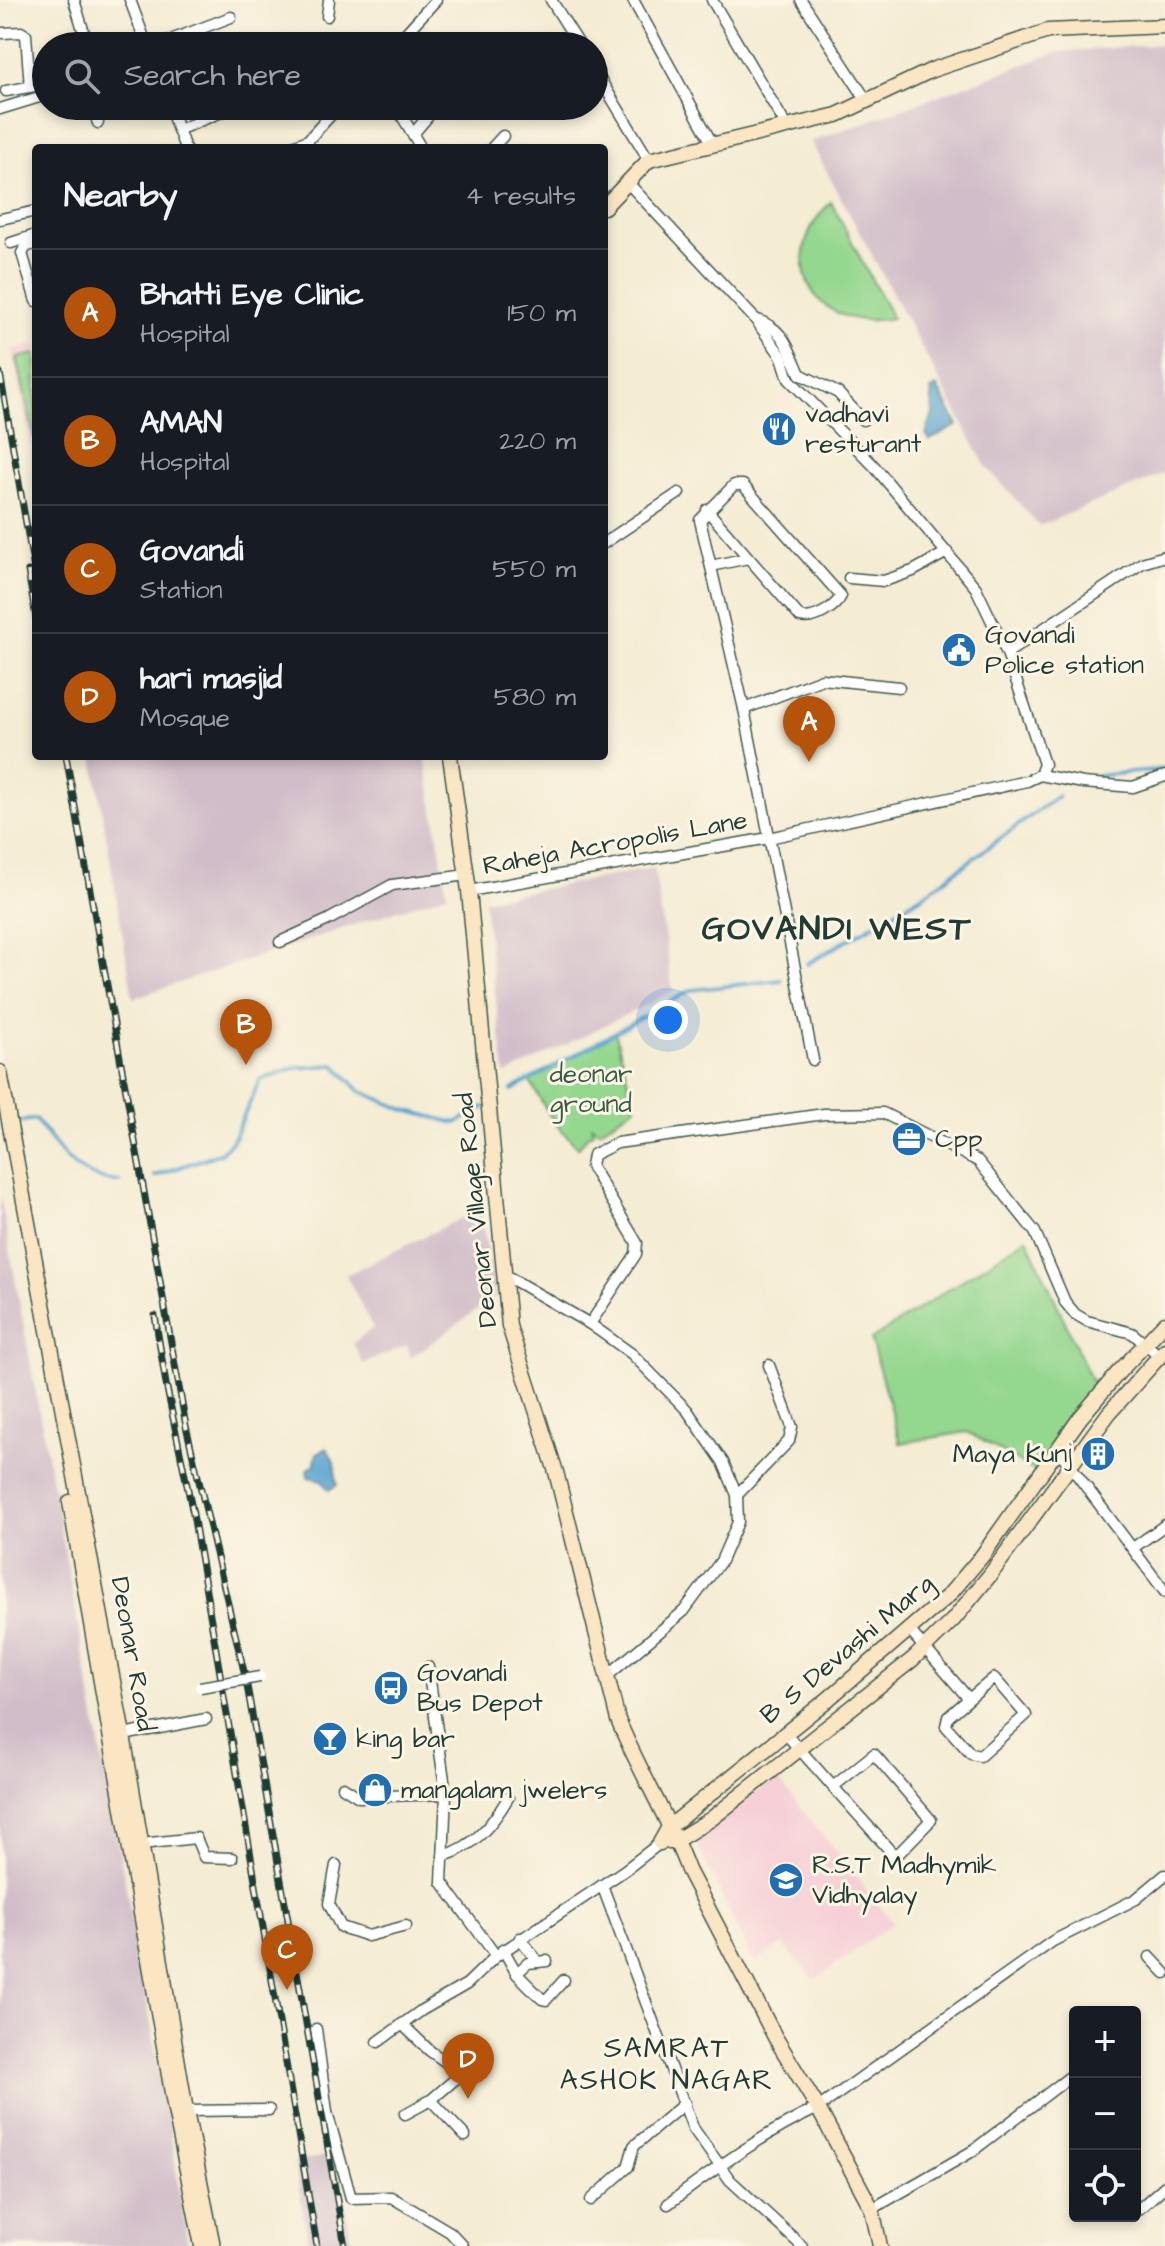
<!DOCTYPE html>
<html lang="en">
<head>
<meta charset="utf-8">
<style>
	body { margin:0; font-family:"Architects Daughter",sans-serif; background:#20242c; color:#f1f3f6 }
	.controls { position:absolute; right:24px; bottom:24px; display:grid; overflow:hidden; border-radius:8px; box-shadow:0 4px 12px #0003 }
	.controls button { width:72px; height:72px; display:grid; place-items:center; padding:0; border:0; border-bottom:2px solid #363941; background:#171b24; color:#f1f3f6; font:40px sans-serif }
	.you { position:absolute; left:668px; top:1020px; width:28px; height:28px; margin:-20px; border:6px solid #fff; border-radius:50%; background:#1a73e8; box-shadow:0 0 0 12px #1a73e833 }
	.badge { display:grid; place-items:center; width:52px; height:52px; border-radius:50%; background:#b45309; color:#fff; font-size:26px; font-weight:700 }
	.pin { position:absolute; translate:-50% -66px; filter:drop-shadow(0 2px 4px #0008) }
	.pin::after { content:''; position:absolute; top:42px; width:28px; height:24px; background:inherit; clip-path:polygon(0 0,100% 0,50% 100%) }
	.list { margin:0; padding:0; list-style:none }
	h2 { display:flex; justify-content:space-between; align-items:center; height:104px; margin:0; padding:0 32px; font-size:34px }
	h2 small { font-size:26px; font-weight:400; color:#9ea1a6 }
	.list li { display:grid; grid-template-columns:52px 1fr auto; gap:24px; align-items:center; box-sizing:border-box; height:128px; padding:0 32px; border-top:2px solid #363941 }
	.list b { display:block; font-size:30px; white-space:nowrap }
	.list p { margin:0; font-size:26px; white-space:nowrap; color:#9ea1a6 }
	.list em { font-size:26px; font-style:normal; color:#9ea1a6 }
	.icon { flex:none; width:44px; height:44px; fill:none; stroke:currentColor; stroke-width:2; stroke-linecap:round; stroke-linejoin:round }
	.map { position:relative; flex:none; width:1165px; height:2246px; overflow:hidden }
	.search { position:absolute; background:#171b24; box-shadow:0 4px 12px #0003; left:32px; top:32px; width:576px; height:88px; display:flex; align-items:center; gap:20px; box-sizing:border-box; padding:0 28px; border-radius:44px; color:#9ea1a6; font-size:30px }
	.panel { position:absolute; background:#171b24; box-shadow:0 4px 12px #0003; left:32px; top:144px; width:576px; height:616px; border-radius:8px }
	.map>svg:first-child { display:block }
</style>
</head>
<body>
<div class="map">
<svg width="1165" height="2246" viewBox="0 0 1165 2246">
	<rect width="100%" height="100%" fill="#fcf5e5"/>
	<filter id="ink" filterUnits="userSpaceOnUse"><feTurbulence type="fractalNoise" baseFrequency=".0125" numOctaves="2"/><feDisplacementMap in="SourceGraphic" scale="16" xChannelSelector="R" yChannelSelector="G"/><feConvolveMatrix kernelMatrix="1 2 1 2 8 2 1 2 1" color-interpolation-filters="sRGB"/></filter>
	<filter id="wash" filterUnits="userSpaceOnUse"><feTurbulence type="fractalNoise" baseFrequency=".006" numOctaves="4" result="noise"/><feDisplacementMap in="SourceGraphic" scale="32" xChannelSelector="R" yChannelSelector="G"/><feGaussianBlur stdDeviation="1.8" result="paint"/><feColorMatrix in="noise" values="0 0 0 0 0 0 0 0 0 0 0 0 0 0 0 0 0 1.4 0 .05"/><feComposite in="paint" operator="in"/></filter>
	<g filter="url(#wash)">
		<rect width="100%" height="100%" fill="#f4ecd3"/>
		<!-- built -->
		<g fill="#f6cfd7">
			<path d="M36 344V465H35L12 349Z"/>
			<path d="M777 1778 893 1923 814 1980 783 1943 754 1963 694 1838Z"/>
		</g>
		<!-- industrial -->
		<g fill="#d1bdc9">
			<path d="M1165 44V473L1039 526 985 465 811 142 1058 52Z"/>
			<path d="M93 756H425L447 894 133 998Z"/>
			<path d="M654 868 673 991 505 1075 484 900Z"/>
			<path d="M0 1196 169 2124 188 2246H0Z"/>
			<path d="M480 1209 495 1296 411 1358 407 1345 363 1364 353 1343 373 1328 346 1275Z"/>
			<path d="M337 2154 352 2246H310L294 2162Z"/>
		</g>
		<!-- green -->
		<g fill="#94d78f" stroke="#5a8a62" stroke-width="2">
			<path d="M831 202 892 318C813 334 773 258 831 202Z"/>
			<path d="M36 354V436L34 437 17 358Z"/>
			<path d="M615 1032 635 1107 599 1131 592 1126 593 1133 588 1135 578 1148 553 1121 529 1080Z"/>
			<path d="M1027 1238 1094 1386 1042 1475 967 1432 900 1443 871 1340Z"/>
		</g>
		<!-- water -->
		<g fill="#59a3d0" stroke="#3c7082" stroke-width="2">
			<path d="M937 387 958 425 930 440 926 434 933 414 931 390Z"/>
			<path d="M327 1448 334 1462 337 1485 329 1490 321 1480 308 1477 307 1469 314 1466 317 1453Z"/>
		</g>
		<g fill="none" stroke-linecap="round" stroke-linejoin="round">
			<!-- stream -->
			<g stroke="#59a3d0" stroke-width="4">
				<path d="M1096 776 1165 769"/>
				<path d="M807 964 922 896 1058 796"/>
				<path d="M512 1090 691 990 781 980"/>
				<path d="M17 1122 35 1119C62 1152 73 1178 119 1182"/>
				<path d="M155 1176 220 1153 232 1142 260 1080 294 1068 335 1065 360 1091 405 1110 456 1123 484 1107"/>
			</g>
		</g>
	</g>
	<g filter="url(#ink)">
		<g fill="none" stroke-linecap="round" stroke-linejoin="round">
			<!-- street casing -->
			<g stroke="#3f574c" stroke-width="13">
				<g id="street">
					<path d="M74 0 88 46"/>
					<path d="M130 0 147 46"/>
					<path d="M551 0 580 46"/>
					<path d="M633 0 713 145"/>
					<path d="M712 0 787 127"/>
					<path d="M801 0 867 101"/>
					<path d="M327 16 329 0"/>
					<path d="M3 33 21 32 26 35 30 87"/>
					<path d="M155 46 231 17"/>
					<path d="M394 46 436 0"/>
					<path d="M594 69 649 160"/>
					<path d="M6 91 46 84"/>
					<path d="M92 106 98 123"/>
					<path d="M169 106 185 148"/>
					<path d="M396 106 421 148"/>
					<path d="M0 109 46 95"/>
					<path d="M178 130 236 106"/>
					<path d="M413 134 437 106"/>
					<path d="M288 148 308 140 339 106"/>
					<path d="M492 148 503 136"/>
					<path d="M628 183 755 319 782 357 789 379 874 466 976 588 1007 653"/>
					<path d="M1 219 36 211"/>
					<path d="M11 243 36 235"/>
					<path d="M36 244 27 246 22 253 36 301"/>
					<path d="M755 319C785 329 788 348 800 374L838 393 863 420"/>
					<path d="M707 510 800 617C813 621 835 608 841 596L743 485H734L700 520 744 709 813 1060"/>
					<path d="M604 543 679 493"/>
					<path d="M711 566 748 558"/>
					<path d="M849 578 884 581 913 571 947 552"/>
					<path d="M744 709 822 679 899 687"/>
					<path d="M1040 775 1083 783 1133 787 1165 776"/>
					<path d="M469 891 769 838 1027 781 1040 775 1044 764 1007 653 1142 563 1165 556"/>
					<path d="M280 942 328 920 392 885 467 875"/>
					<path d="M505 1275 590 1324 632 1354 687 1410 723 1462 737 1495 738 1522 721 1561 684 1611 606 1677"/>
					<path d="M590 1324 636 1254 637 1243 591 1166 593 1155 617 1143 824 1114 883 1113 978 1161 1035 1232 1065 1302 1075 1314 1087 1321 1132 1333 1160 1356"/>
					<path d="M1057 1448 1165 1592"/>
					<path d="M737 1495 789 1441 792 1427 769 1365"/>
					<path d="M1133 1548 1165 1525"/>
					<path d="M910 1631 969 1699 948 1717 946 1726 971 1754 980 1756 1026 1715 994 1678 969 1699"/>
					<path d="M428 1667 446 1794 442 1882 496 1956 625 1870 660 1843"/>
					<path d="M785 1733 893 1854 900 1852 931 1820 874 1754 834 1786"/>
					<path d="M118 1736 206 1719"/>
					<path d="M343 1787 359 1797 446 1794"/>
					<path d="M141 1844 196 1838 204 1857 232 1858"/>
					<path d="M443 1856C473 1848 492 1825 508 1798"/>
					<path d="M336 1865 329 1904 341 1927 368 1936 406 1926"/>
					<path d="M602 1885 693 2128 730 2180 802 2246"/>
					<path d="M520 1938 538 1962"/>
					<path d="M503 1949 517 1974 542 1999 546 2000 564 1980"/>
					<path d="M1150 1957 1165 1973"/>
					<path d="M517 1973 528 1963 547 1961"/>
					<path d="M402 2024 430 2051 460 2072V2075L431 2100 465 2136"/>
					<path d="M316 2029 327 2112 351 2198 391 2197 450 2232 463 2246"/>
					<path d="M378 2042 422 2010 467 1984 496 1956"/>
					<path d="M186 2111 269 2110"/>
					<path d="M405 2114 431 2100"/>
					<path d="M591 2200 628 2167 634 2146 685 2103"/>
					<path d="M668 2204C716 2168 764 2133 818 2108L1053 1941 1136 1899 1165 1875"/>
					<path d="M1140 2208 1165 2186"/>
					<path d="M872 2209 971 2152 1071 2076"/>
				</g>
			</g>
			<!-- secondary casing -->
			<g stroke="#3f574c" stroke-width="17">
				<g id="secondary">
					<path d="M604 207 649 160 837 115 932 70 1048 31 1165 26"/>
					<path d="M450 756 469 891 509 1326 556 1472 618 1720C639 1771 669 1818 688 1870L775 2037 818 2108 872 2209 880 2246"/>
					<path d="M0 1072 123 1735 186 2111 213 2246"/>
					<path d="M70 1502 175 2110 202 2246"/>
					<path d="M669 1842 677 1840 711 1819 913 1659 953 1620 990 1575 1109 1413 1165 1350"/>
					<path d="M660 1843 669 1827 827 1700 949 1595 982 1556 1080 1418 1117 1374 1165 1323"/>
				</g>
			</g>
			<!-- street -->
			<use href="#street" stroke="#fff" stroke-width="10"/>
			<!-- secondary -->
			<use href="#secondary" stroke="#fbe6c4" stroke-width="14"/>
			<!-- rail casing -->
			<g stroke="#1f3d34" stroke-width="7">
				<g id="rail">
					<path d="M0 373 36 581"/>
					<path d="M28 571 36 618"/>
					<path d="M66 756 186 1426 246 1680 345 2246"/>
					<path d="M155 1316 166 1384 193 1514 317 2246"/>
				</g>
			</g>
			<!-- rail -->
			<use href="#rail" stroke="#fcf5e5" stroke-width="4" stroke-dasharray="12" stroke-linecap="butt"/>
			<!-- street-bridge casing -->
			<g stroke="#3f574c" stroke-width="13" stroke-linecap="butt">
				<path id="street-bridge" d="M200 1687 260 1677"/>
			</g>
			<!-- street-bridge -->
			<use href="#street-bridge" stroke="#fff" stroke-width="10"/>
		</g>
	</g>
	<!-- icons -->
	<defs>
		<g id="restaurant-disc" transform="scale(1.8)"><circle r="9.5" fill="#1f6fb2" stroke="#fcf5e5"/><path d="M-5-6h1v4h1v-4h1v4h1v-4h1v5L-1.5 .5V6h-2V.5L-5-1ZM5-6V6H3V1.5H1.5Q1.5-4 5-6Z" fill="#fff"/></g>
		<g id="civic-disc" transform="scale(1.8)"><circle r="9.5" fill="#1f6fb2" stroke="#fcf5e5"/><path d="M-.6-6.5H3V-4.5H.6V-3L4-1V1h2V6H-6V1h2V-1L-.6-3ZM-1.2 2.5V6h2.4V2.5Z" fill="#fff"/></g>
		<g id="office-disc" transform="scale(1.8)"><circle r="9.5" fill="#1f6fb2" stroke="#fcf5e5"/><path d="M-6-3h4V-5.5h4V-3h4V5H-6ZM-1-4.5V-3h2v-1.5ZM-6 0V1H6V0Z" fill="#fff"/></g>
		<g id="building-disc" transform="scale(1.8)"><circle r="9.5" fill="#1f6fb2" stroke="#fcf5e5"/><path d="M-4-6H4V6H1V3H-1V6H-4ZM-2.5-4.3h1.7v1.8h-1.7ZM.8-4.3h1.7v1.8H.8ZM-2.5-1h1.7V.8h-1.7ZM.8-1h1.7V.8H.8Z" fill="#fff"/></g>
		<g id="bus-disc" transform="scale(1.8)"><circle r="9.5" fill="#1f6fb2" stroke="#fcf5e5"/><path d="M-5-6H5V4H4V6H2V4H-2V6H-4V4H-5ZM-3.5-4V0h7V-4ZM-3.5 1.2v1.5H-2V1.2ZM2 1.2v1.5H3.5V1.2Z" fill="#fff"/></g>
		<g id="bar-disc" transform="scale(1.8)"><circle r="9.5" fill="#1f6fb2" stroke="#fcf5e5"/><path d="M-6-5H6L.8 .8V4.5H3.5V6h-7V4.5H-.8V.8Z" fill="#fff"/></g>
		<g id="shop-disc" transform="scale(1.8)"><circle r="9.5" fill="#1f6fb2" stroke="#fcf5e5"/><path d="M-5-2.5h2.3a2.7 3.5 0 0 1 5.4 0H5L5.5 6h-11ZM-1.5-2.5h3a1.5 2.3 0 0 0-3 0Z" fill="#fff"/></g>
		<g id="school-disc" transform="scale(1.8)"><circle r="9.5" fill="#1f6fb2" stroke="#fcf5e5"/><path d="M0-5L7-2L0 1L-7-2ZM-4 1L0 2.5L4 1V4Q0 6-4 4Z" fill="#fff"/></g>
	</defs>
	<g fill-rule="evenodd">
		<use href="#restaurant-disc" x="779" y="429"/>
		<use href="#civic-disc" x="959" y="650"/>
		<use href="#office-disc" x="909" y="1139"/>
		<use href="#building-disc" x="1098" y="1454"/>
		<use href="#bus-disc" x="391" y="1688"/>
		<use href="#bar-disc" x="330" y="1739"/>
		<use href="#shop-disc" x="375" y="1790"/>
		<use href="#school-disc" x="786" y="1880"/>
	</g>
	<g text-anchor="middle" dominant-baseline="central" stroke-width="6" stroke-linejoin="round" paint-order="stroke">
		<!-- poi labels -->
		<g font-size="26" fill="#1f3d34" stroke="#fcf5e5" text-anchor="start">
			<text x="805" y="414">vadhavi<tspan x="805" dy="30">resturant</tspan></text>
			<text x="985" y="635">Govandi<tspan x="985" dy="30">Police station</tspan></text>
			<text x="935" y="1139">Cpp</text>
			<text x="1072" y="1454" text-anchor="end">Maya Kunj</text>
			<text x="417" y="1673">Govandi<tspan x="417" dy="30">Bus Depot</tspan></text>
			<text x="356" y="1739">king bar</text>
			<text x="401" y="1790">mangalam jwelers</text>
			<text x="812" y="1865">R.S.T Madhymik<tspan x="812" dy="30">Vidhyalay</tspan></text>
		</g>
		<!-- street labels -->
		<g font-size="26" fill="#1f3d34" stroke="#fcf5e5">
			<text transform="translate(615 843) rotate(-10)">Raheja Acropolis Lane</text>
			<text transform="translate(476 1210) rotate(-96)">Deonar Village Road</text>
			<text transform="translate(847 1649) rotate(-40)">B S Devashi Marg</text>
			<text transform="translate(133 1654) rotate(80)">Deonar Road</text>
		</g>
		<!-- park labels -->
		<g font-size="26" fill="#365c46" stroke="#fcf5e5">
			<text x="591" y="1074">deonar<tspan x="591" dy="30">ground</tspan></text>
		</g>
		<!-- neighbourhood labels -->
		<g font-size="28" letter-spacing="2" fill="#1f3d34" stroke="#fcf5e5">
			<text x="667" y="2048">SAMRAT<tspan x="667" dy="32">ASHOK NAGAR</tspan></text>
		</g>
		<!-- district labels -->
		<g font-size="34" font-weight="bold" letter-spacing="2" fill="#1f3d34" stroke="#fcf5e5">
			<text x="837" y="929">GOVANDI WEST</text>
		</g>
	</g>
</svg>
<div class="controls">
<button>+</button>
<button>−</button>
<button><svg class="icon" aria-label="locate" viewBox="0 0 24 24"><circle cx="12" cy="12" r="6"/><path d="M12 2v4M12 18v4M2 12h4M18 12h4"/></svg></button>
</div>
<div class="you"></div>
<div class="pin badge" style="left:809px;top:762px">A</div>
<div class="pin badge" style="left:246px;top:1065px">B</div>
<div class="pin badge" style="left:287px;top:1990px">C</div>
<div class="pin badge" style="left:468px;top:2099px">D</div>
<div class="search"><svg class="icon" aria-label="search" viewBox="0 0 24 24"><circle cx="10" cy="10" r="6"/><path d="M15 15l6 6"/></svg>Search here</div>
<section class="panel">
<h2>Nearby<small>4 results</small></h2>
<ul class="list">
<li><span class="badge">A</span><div><b>Bhatti Eye Clinic</b><p>Hospital</p></div><em>150 m</em></li>
<li><span class="badge">B</span><div><b>AMAN</b><p>Hospital</p></div><em>220 m</em></li>
<li><span class="badge">C</span><div><b>Govandi</b><p>Station</p></div><em>550 m</em></li>
<li><span class="badge">D</span><div><b>hari masjid</b><p>Mosque</p></div><em>580 m</em></li>
</ul>
</section>
</div>
</body>
</html>
